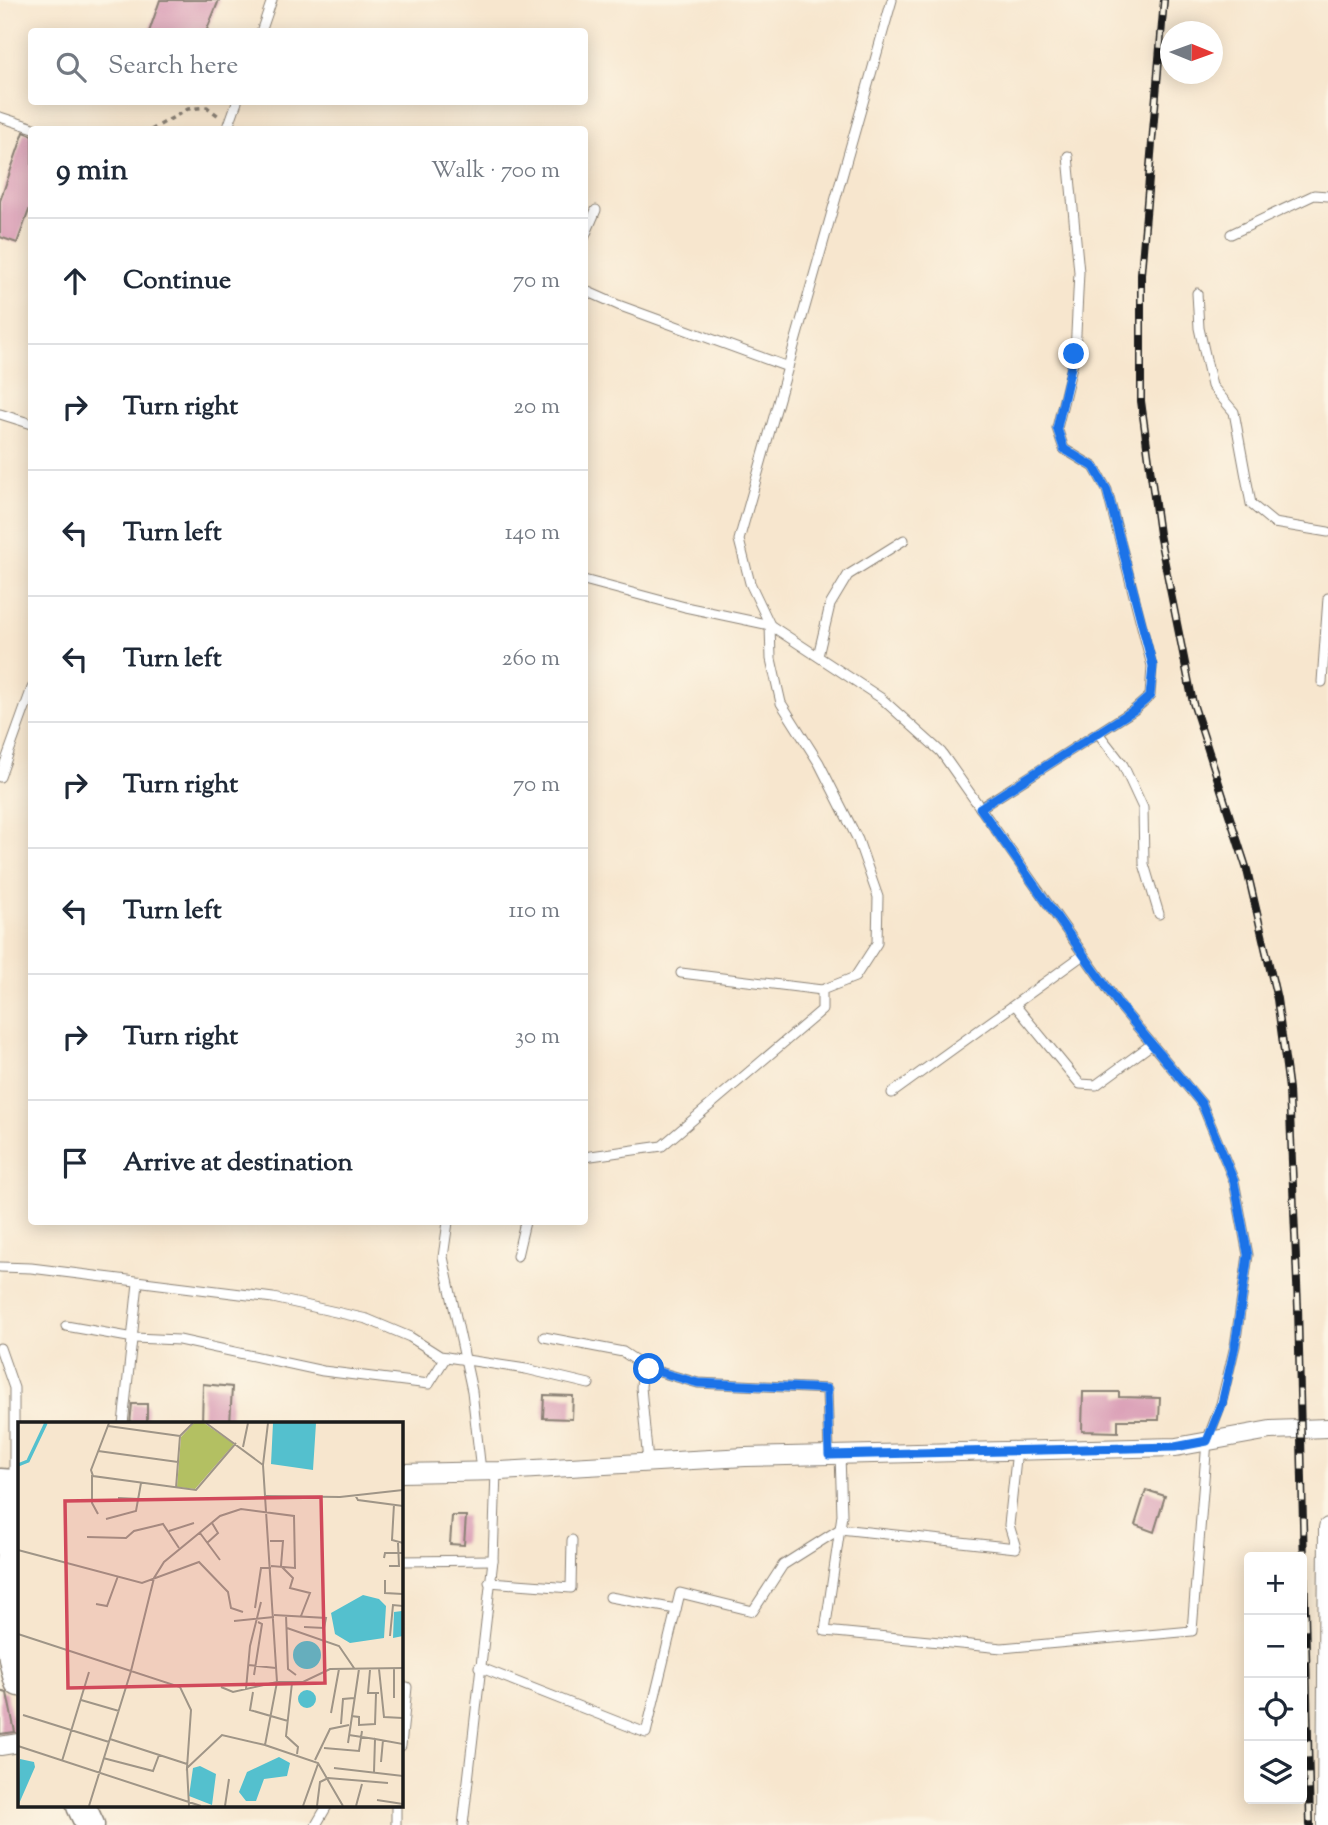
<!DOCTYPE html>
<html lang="en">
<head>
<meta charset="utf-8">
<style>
	body { margin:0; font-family:"Sorts Mill Goudy",serif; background:#f2f2f3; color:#1f2937 }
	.controls { position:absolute; right:21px; bottom:21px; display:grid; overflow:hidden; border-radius:7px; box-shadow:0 4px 18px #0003 }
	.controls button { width:63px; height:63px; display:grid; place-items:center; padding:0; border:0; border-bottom:2px solid #e0e1e3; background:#fff; color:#1f2937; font:35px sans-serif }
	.compass { position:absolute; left:1160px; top:21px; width:63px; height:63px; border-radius:50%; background:#fff; box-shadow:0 4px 18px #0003; rotate:91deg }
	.stop { position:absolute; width:21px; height:21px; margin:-16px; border:5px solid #1a73e8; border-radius:50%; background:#fff }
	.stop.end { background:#1a73e8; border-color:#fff; box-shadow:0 2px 7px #0008 }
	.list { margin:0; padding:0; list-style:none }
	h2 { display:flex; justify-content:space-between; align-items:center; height:91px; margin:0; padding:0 28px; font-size:30px }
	h2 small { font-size:23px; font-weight:400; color:#747a83 }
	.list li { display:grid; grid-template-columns:46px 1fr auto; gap:21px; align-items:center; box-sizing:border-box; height:126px; padding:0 28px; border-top:2px solid #e0e1e3 }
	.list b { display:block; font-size:26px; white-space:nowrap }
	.list em { font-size:23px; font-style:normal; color:#747a83 }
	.icon { flex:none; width:38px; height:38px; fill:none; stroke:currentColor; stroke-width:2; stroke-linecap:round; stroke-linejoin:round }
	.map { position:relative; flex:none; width:1328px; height:1825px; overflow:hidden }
	.search { position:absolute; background:#fff; box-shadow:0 4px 18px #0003; left:28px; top:28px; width:560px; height:77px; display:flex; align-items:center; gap:18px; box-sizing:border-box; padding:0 24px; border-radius:7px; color:#747a83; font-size:26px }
	.panel { position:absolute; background:#fff; box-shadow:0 4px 18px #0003; left:28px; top:126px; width:560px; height:1099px; border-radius:7px }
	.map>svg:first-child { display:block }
</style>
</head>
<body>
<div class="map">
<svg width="1328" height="1825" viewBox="0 0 1328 1825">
	<rect width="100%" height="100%" fill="#fcf5e5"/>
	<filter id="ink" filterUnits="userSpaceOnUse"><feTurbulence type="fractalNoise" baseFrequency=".0143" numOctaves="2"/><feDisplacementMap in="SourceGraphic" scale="14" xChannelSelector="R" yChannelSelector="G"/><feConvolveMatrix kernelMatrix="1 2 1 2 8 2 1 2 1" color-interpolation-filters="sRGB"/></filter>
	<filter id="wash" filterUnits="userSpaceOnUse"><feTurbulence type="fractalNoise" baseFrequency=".00686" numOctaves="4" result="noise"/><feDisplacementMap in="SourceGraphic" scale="28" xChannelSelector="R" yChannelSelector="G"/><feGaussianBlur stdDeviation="1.57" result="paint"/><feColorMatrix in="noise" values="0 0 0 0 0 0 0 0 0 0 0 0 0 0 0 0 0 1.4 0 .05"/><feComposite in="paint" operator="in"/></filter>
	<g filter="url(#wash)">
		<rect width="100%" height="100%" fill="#f7e6ce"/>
		<g id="blocks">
			<!-- building -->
			<g fill="#d48fae">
				<path d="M160 0H219L206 32H149Z"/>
				<path d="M24 132 32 135V202L17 243 0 237V201Z"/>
				<path d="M203 1384 232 1387 230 1424H202Z"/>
				<path d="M1083 1392H1119V1397L1160 1398 1159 1420H1118V1432L1082 1431Z"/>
				<path d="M544 1395 573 1396 572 1419 543 1418Z"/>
				<path d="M132 1404H147V1424H130Z"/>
				<path d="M1146 1490 1165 1496 1154 1532 1135 1525Z"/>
				<path d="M452 1516H466L464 1545 450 1544Z"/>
				<path d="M0 1691 7 1693 15 1732 0 1734Z"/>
			</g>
		</g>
	</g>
	<g filter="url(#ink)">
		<use href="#blocks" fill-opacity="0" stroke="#8a8175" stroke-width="2"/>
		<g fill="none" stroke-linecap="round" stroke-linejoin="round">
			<!-- service casing -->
			<g stroke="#8a8175" stroke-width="11">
				<g id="service">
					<path d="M261 32 272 0"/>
					<path d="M0 117 40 130"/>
					<path d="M227 130 237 102"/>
					<path d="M1231 234 1314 195 1328 196"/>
					<path d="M584 238 596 210"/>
					<path d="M584 290 618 305 788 367"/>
					<path d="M1197 293 1199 328 1212 386 1234 412 1251 504 1274 523 1328 532"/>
					<path d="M0 414 32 424"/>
					<path d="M584 580 685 607 770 625 881 698 941 752 1119 1005 1202 1104 1234 1181 1248 1255 1235 1346 1221 1404 1207 1441 1192 1631 1002 1648 825 1631 842 1515 840 1455"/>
					<path d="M818 656 830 605 848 575 904 540"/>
					<path d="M1322 682 1328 598"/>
					<path d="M1098 733 1123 765 1143 808 1144 864 1159 914"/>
					<path d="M0 777 32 688"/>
					<path d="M980 808 1134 710 1150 696 1152 666 1107 490 1094 467 1064 449 1057 428 1075 354 1079 272 1068 156"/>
					<path d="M681 973 822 990"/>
					<path d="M1015 1005 1080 1084 1096 1085 1152 1044"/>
					<path d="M892 1093 1083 955"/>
					<path d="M584 1157 662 1146 822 1010V990L855 977 877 943 878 897 858 840 819 763 781 703 771 659 770 625 750 583 739 540 892 0"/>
					<path d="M448 1222 443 1257 472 1391 481 1471"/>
					<path d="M517 1256 525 1222"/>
					<path d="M0 1267 31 1268 273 1298 367 1319 410 1337 440 1356 526 1369 589 1384"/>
					<path d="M66 1326 134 1338 179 1340 323 1371 429 1384 446 1357"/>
					<path d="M544 1337 623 1352 649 1369 698 1383 827 1389 829 1455"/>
					<path d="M0 1348 14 1388V1481"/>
					<path d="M643 1365 641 1387 648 1462"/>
					<path d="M123 1424 138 1283"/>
					<path d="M401 1561 493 1560"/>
					<path d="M489 1582 571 1588 572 1540"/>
					<path d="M610 1597 676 1609"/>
					<path d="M479 1667 646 1733 680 1593 753 1611 783 1565 840 1529 1016 1548 1009 1525 1017 1450"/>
					<path d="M401 1746 407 1687"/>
					<path d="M316 1825 327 1806"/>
					<path d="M396 1825V1806"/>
					<path d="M463 1825 493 1560 496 1471"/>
				</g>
			</g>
			<!-- minor casing -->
			<g stroke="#8a8175" stroke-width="20">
				<g id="minor">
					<path d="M401 1473 500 1471 745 1457 1176 1447 1270 1430 1328 1428"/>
					<path d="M0 1746 19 1743"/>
					<path d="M1326 1825 1328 1527"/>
				</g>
			</g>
			<!-- primary casing -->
			<g stroke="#8a8175" stroke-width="31">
				<g id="primary">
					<path d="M0 1483 14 1484 15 1488C12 1550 0 1623 19 1682"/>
					<path d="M81 1806 90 1825"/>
				</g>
			</g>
			<!-- path -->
			<path stroke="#8a8175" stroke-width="3.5" stroke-dasharray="5 5" stroke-linecap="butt" d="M151 130 188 109 207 107 220 117"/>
			<!-- service -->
			<use href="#service" stroke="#fff" stroke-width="9"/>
			<!-- minor -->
			<use href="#minor" stroke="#fff" stroke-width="18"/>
			<!-- primary -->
			<use href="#primary" stroke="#fff" stroke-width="28"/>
			<!-- rail casing -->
			<g stroke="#1c1c1c" stroke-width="8">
				<path id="rail" d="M1164 0 1141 274V401L1159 534 1193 703 1247 870 1277 999 1289 1089 1298 1307 1310 1825"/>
			</g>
			<!-- rail -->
			<use href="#rail" stroke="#fcf5e5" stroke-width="5" stroke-dasharray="16" stroke-linecap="butt"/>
		</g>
	</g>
	<g fill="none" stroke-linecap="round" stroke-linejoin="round" filter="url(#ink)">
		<!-- route -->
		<path stroke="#1a73e8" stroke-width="9" d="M649 1369 698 1383 827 1389 829 1455 1175 1447 1207 1441 1222 1404 1235 1346 1248 1255 1234 1181 1202 1104 1119 1005 980 808 1134 710 1150 696 1153 666 1107 490 1094 467 1064 449 1057 428 1074 354"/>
	</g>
	<!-- overview -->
	<g transform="translate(18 1422)">
		<rect width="385" height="385" fill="#f7e6ce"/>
		<path d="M176 1H186L216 22 177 67 159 65 163 15Z" fill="#b3c062"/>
		<path d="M255 1H298L295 48 253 42ZM345 173 361 177 368 184 366 216 332 221 317 212 313 191ZM384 189 385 214 375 216 376 190ZM275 233a14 14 0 1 1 28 0a14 14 0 1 1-28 0ZM280 277a9 9 0 1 1 18 0a9 9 0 1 1-18 0ZM261 335 272 341 269 354 246 357 238 379H228L221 370 229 350ZM2 337 16 340 17 345 0 384ZM182 344 198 352 194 383 171 374 175 346Z" fill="#54c0ce"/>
		<path fill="none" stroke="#54c0ce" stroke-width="3.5" d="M0 43 10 39 28 1"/>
		<path fill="none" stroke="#9f9587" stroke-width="2" d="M91 1 73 48 75 54 178 68 218 21M188 1 245 43M90 4 162 14M225 25 230 1M80 29 160 40M74 53V81L80 92M158 66 162 14 175 1M337 73 340 78 385 84M248 74 322 75 385 68M100 76 143 78M376 82 374 118 385 121M88 97 118 89 123 61M151 109 176 101M182 111 202 138M69 115 108 116 116 109 145 102 161 126M252 119H265L263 144 275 156 272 166 292 171 283 194M189 121 200 111 194 101M0 128 124 161 181 140 210 170 213 186 225 190M366 136 367 131H385M371 144H381L380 121M367 158V171L385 172M78 182 89 184 100 154M237 186 243 146H253M256 193 308 196 306 206 286 205M268 193 270 247 278 253M216 199 256 195M269 206 321 224 336 246M0 212 162 265 173 288 169 346 204 313 247 323M372 214 375 183 385 184M230 243 258 246M361 247 366 295 385 296M352 248 350 271H361M236 253 244 202 240 200M274 261 268 314 280 325 279 332M203 265 215 270 259 260 245 43 250 1M228 267 232 224 243 180M235 270 232 288 270 299M376 276V246M63 278 101 289M313 291 321 247M5 293 91 320M333 294 341 295V303L357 302 358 272M323 302 325 277 336 276M331 313 357 317M92 317 169 342M330 321 341 247M0 324 183 384M306 326 341 329 344 309M85 336 135 349 141 333M297 338 312 307 331 303M44 339 71 250M363 340 365 318M169 346 171 384M316 346 385 354M356 350 357 317 385 322V341M359 378 385 382M71 384 113 249 136 156 146 140 202 94 223 87 276 94 277 146 253 144M207 384 211 357M285 384 300 342M299 384 302 360 310 356 370 361M325 384 300 341 247 323 259 260H285L312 247 385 246M338 384 344 362"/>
		<path fill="#d1495b" fill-opacity="0.15" stroke="#d1495b" stroke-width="3.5" d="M303 75 307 261 50 266 47 79Z"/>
		<rect width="385" height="385" fill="none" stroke="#1c1c1c" stroke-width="3.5"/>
	</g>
</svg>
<div class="controls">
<button>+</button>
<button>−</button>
<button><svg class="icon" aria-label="locate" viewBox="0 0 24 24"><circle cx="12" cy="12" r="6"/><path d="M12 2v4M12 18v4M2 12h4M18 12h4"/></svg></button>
<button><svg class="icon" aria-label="layers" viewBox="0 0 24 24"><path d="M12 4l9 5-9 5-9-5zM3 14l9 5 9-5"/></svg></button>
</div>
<svg class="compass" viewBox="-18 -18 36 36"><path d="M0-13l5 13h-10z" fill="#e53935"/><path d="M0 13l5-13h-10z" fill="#747a83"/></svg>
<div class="stop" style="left:649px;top:1369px"></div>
<div class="stop end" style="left:1074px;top:354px"></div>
<div class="search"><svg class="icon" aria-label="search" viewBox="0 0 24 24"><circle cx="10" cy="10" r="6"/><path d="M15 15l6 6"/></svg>Search here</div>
<section class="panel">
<h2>9 min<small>Walk · 700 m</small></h2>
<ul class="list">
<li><svg class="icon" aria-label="ahead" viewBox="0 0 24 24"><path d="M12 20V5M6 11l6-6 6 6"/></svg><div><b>Continue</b></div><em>70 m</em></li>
<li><svg class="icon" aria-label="right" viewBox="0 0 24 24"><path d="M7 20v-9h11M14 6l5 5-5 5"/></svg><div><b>Turn right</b></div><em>20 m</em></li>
<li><svg class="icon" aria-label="left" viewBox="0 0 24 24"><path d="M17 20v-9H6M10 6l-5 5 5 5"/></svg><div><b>Turn left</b></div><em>140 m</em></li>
<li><svg class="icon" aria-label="left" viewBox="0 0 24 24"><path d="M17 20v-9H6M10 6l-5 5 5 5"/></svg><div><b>Turn left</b></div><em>260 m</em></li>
<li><svg class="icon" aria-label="right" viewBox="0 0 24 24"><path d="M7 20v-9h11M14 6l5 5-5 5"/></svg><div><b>Turn right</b></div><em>70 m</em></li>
<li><svg class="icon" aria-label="left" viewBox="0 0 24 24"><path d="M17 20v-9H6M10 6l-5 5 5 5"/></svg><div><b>Turn left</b></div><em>110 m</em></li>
<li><svg class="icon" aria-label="right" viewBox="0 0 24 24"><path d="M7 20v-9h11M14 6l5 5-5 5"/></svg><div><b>Turn right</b></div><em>30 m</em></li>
<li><svg class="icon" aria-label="arrive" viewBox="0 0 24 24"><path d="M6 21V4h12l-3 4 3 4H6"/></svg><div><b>Arrive at destination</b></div></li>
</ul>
</section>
</div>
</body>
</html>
